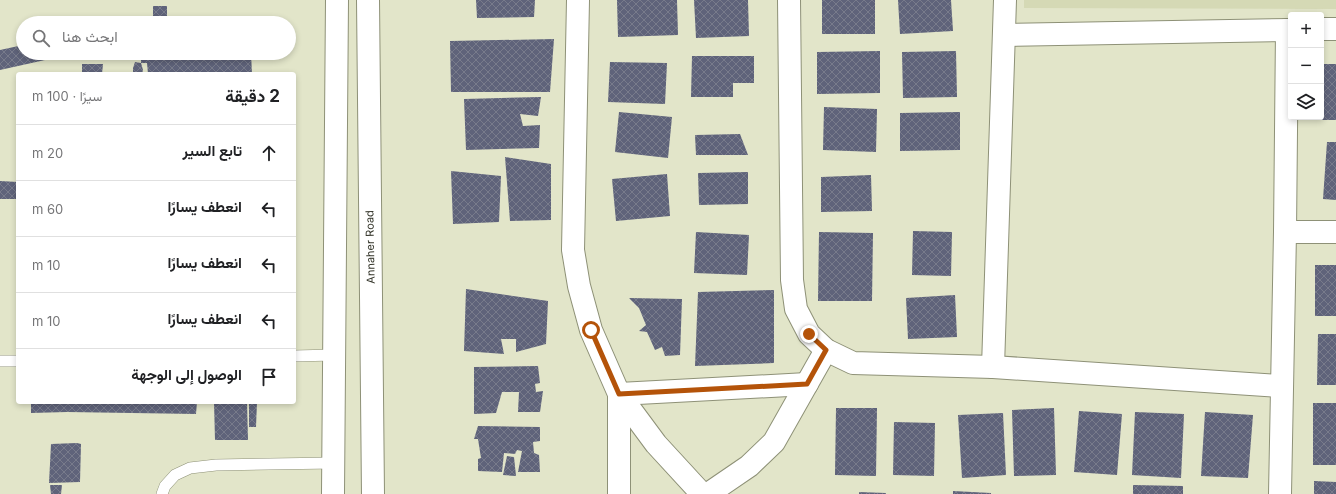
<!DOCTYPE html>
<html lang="ar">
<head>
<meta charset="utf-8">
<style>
	body { margin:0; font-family:Inter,Vazirmatn,sans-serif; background:#f6f6f6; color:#202124; direction:rtl }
	.controls { position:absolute; right:12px; top:12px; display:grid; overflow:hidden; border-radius:4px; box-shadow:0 2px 6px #0003 }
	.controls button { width:36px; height:36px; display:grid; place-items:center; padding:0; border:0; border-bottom:1px solid #e0e0e0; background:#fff; color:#202124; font:20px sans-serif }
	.stop { position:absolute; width:12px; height:12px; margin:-9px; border:3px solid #b45309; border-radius:50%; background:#fff }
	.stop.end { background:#b45309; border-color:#fff; box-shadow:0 1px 4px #0008 }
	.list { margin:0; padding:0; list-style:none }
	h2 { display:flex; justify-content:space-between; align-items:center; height:52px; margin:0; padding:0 16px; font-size:17px }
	h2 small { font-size:13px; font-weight:400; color:#757577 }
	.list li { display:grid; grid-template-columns:26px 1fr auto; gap:12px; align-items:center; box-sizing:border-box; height:56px; padding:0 16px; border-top:1px solid #e0e0e0 }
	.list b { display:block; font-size:15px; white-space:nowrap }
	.list em { font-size:13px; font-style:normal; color:#757577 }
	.icon { flex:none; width:22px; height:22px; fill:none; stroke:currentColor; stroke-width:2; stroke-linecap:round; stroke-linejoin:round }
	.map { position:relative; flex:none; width:1336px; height:494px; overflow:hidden; direction:ltr }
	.search { position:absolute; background:#fff; box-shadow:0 2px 6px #0003; left:16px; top:16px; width:280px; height:44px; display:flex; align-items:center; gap:10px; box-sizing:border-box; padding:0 14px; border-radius:22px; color:#757577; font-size:15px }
	.panel { position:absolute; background:#fff; box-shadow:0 2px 6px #0003; left:16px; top:72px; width:280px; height:332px; border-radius:4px; direction:rtl }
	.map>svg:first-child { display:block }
</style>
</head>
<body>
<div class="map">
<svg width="1336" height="494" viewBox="0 0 1336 494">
	<defs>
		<pattern id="building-cross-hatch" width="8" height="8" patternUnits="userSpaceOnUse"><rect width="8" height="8" fill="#5f637a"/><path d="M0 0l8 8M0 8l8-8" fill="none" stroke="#787b8b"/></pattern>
	</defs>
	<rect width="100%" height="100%" fill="#e2e5c9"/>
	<!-- built -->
	<path fill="#d5d9b5" d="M1024 0H1336V9L1024 8Z"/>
	<!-- building -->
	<g fill="url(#building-cross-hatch)">
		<path d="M476 0H535L534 17 477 18Z"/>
		<path d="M617 0H677L678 35 618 37Z"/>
		<path d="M694 0H748L749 36 696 38Z"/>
		<rect x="822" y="0" width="53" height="34"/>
		<path d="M898 0H951L953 31 900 34Z"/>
		<rect x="153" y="6" width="14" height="17"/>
		<path d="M554 39 550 92H451L450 41Z"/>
		<path d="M23 45V53H44L45 60 0 70V50Z"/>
		<path d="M880 51V93L817 94V52Z"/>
		<path d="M956 51 957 97 903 98 902 52Z"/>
		<path d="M111 53H129L123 59 110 58Z"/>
		<path d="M141 53H251L252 74H148L147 63H141L143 70 142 74H133V68L135 62 141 63Z"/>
		<path d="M692 56H754V83H733V97H691Z"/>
		<path d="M610 62 667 63 665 104 608 102Z"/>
		<path d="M82 64H103L102 74H82Z"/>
		<path d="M1321 64H1336V120H1314V117H1321Z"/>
		<path d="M541 97 538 116 520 114 523 126 540 125 539 148 466 150 464 99Z"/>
		<path d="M824 107 877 109 876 152 823 150Z"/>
		<path d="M619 112 672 117 668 158 615 152Z"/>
		<path d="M960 112V150L900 151V113Z"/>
		<path d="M740 134 748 155H696L695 135Z"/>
		<path d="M1327 142H1336V200L1323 199Z"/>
		<path d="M505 157 551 164V220L510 221Z"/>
		<path d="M451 171 501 176 499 222 453 224Z"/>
		<path d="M748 172V204L699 205 698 173Z"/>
		<path d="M667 174 670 216 616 221 612 179Z"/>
		<path d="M871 175 872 211 821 212V177Z"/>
		<path d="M0 181 18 182V199H0Z"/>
		<path d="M913 231 952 232 951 276 912 275Z"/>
		<path d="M696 232 749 235 747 275 694 273Z"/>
		<path d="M819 232 873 233 872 301H818Z"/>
		<rect x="1315" y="265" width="21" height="51"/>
		<path d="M466 289 548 301 546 344 516 352V339H501L504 354 464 351Z"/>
		<path d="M774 290V363L695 366 698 292Z"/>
		<path d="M955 295 957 337 908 339 906 298Z"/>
		<path d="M629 298 682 299 680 355 665 356 662 347 655 350 647 332 639 331 646 325 639 308Z"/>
		<path d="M1318 334H1336V385H1317Z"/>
		<path d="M538 366 540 383 535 384 536 392 543 391 540 412H518L519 392H502L496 413 474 414V367Z"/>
		<path d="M31 402H197L196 414 67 412 31 413Z"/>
		<path d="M214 402H247L248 440H215Z"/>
		<path d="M249 402H257L256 427H249Z"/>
		<rect x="1313" y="403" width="23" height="62"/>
		<path d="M836 408H877L876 476 835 475Z"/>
		<path d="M1054 408 1056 475 1014 476 1012 410Z"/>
		<path d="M1079 411 1122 414 1117 475 1074 472Z"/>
		<path d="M1135 412 1184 414 1181 478 1132 475Z"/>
		<path d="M1205 412 1253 415 1248 478 1201 476Z"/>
		<path d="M1003 413 1006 475 962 478 958 415Z"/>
		<path d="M894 422 935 423 934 476 893 475Z"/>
		<path d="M478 426 540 427V441L533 442 534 453 539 455 540 472H518L522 451 517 450 515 454 504 453 502 472 478 471V459L481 458 478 439H474Z"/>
		<path d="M77 443 81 444 80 482 49 483 51 444Z"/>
		<path d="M507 456 514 457 516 476 503 475Z"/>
		<path d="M1314 481 1336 482V494H1314Z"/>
		<path d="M50 485H62L61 494H51Z"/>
		<path d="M1133 485 1183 486V494H1133Z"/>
		<path d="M953 491 991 493V494H953Z"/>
		<path d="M859 492 886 493V494H859Z"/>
	</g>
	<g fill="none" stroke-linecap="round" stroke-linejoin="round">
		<!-- service casing -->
		<g stroke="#8e9177" stroke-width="12">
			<g id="service">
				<path d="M294 356 334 355"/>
				<path d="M0 361H18"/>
				<path d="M162 494 165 486 175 475 190 468 216 465 333 463"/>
			</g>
		</g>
		<!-- minor casing -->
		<g stroke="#8e9177" stroke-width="24">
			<g id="minor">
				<path d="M578 0 573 250 579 286 591 330 619 394 656 444 702 494"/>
				<path d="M789 0 792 280 796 309 809 334 826 350 853 363 993 367 1281 386"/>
				<path d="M1321 29H1336"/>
				<path d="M1005 35 1291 30"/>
				<path d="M1285 232H1336"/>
				<path d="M993 367 1005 0"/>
				<path d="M619 494V394L807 384"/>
				<path d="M708 494 749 466 774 442 826 350"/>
				<path d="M1280 494 1285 232 1287 30"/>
			</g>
		</g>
		<!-- primary casing -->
		<g stroke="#8e9177" stroke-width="24">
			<g id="primary">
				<path d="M368 0 373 494"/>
				<path d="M333 494 337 0"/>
			</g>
		</g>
		<!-- service -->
		<use href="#service" stroke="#fff" stroke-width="11"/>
		<!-- minor -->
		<use href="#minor" stroke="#fff" stroke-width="22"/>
		<!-- primary -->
		<use href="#primary" stroke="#fff" stroke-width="22"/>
	</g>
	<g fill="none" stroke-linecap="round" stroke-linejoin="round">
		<!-- route -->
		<path stroke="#b45309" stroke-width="5" d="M591 330 619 394 807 384 826 350 809 334"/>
	</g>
	<g text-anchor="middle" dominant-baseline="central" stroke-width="4" stroke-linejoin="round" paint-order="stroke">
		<!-- street labels -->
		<g font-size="11" fill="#34352a" stroke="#fff">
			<text transform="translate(370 247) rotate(-91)">Annaher Road</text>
		</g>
	</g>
</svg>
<div class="controls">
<button>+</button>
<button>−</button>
<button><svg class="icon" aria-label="layers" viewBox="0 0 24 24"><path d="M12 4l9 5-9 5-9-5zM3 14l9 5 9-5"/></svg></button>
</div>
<div class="stop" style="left:591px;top:330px"></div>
<div class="stop end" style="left:809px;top:334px"></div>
<div class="search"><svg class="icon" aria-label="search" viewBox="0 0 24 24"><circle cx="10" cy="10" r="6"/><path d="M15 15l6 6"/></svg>ابحث هنا</div>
<section class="panel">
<h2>2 دقيقة<small>سيرًا · 100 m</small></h2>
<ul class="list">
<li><svg class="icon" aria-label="ahead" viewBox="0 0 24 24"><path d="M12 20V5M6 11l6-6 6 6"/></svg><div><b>تابع السير</b></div><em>20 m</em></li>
<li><svg class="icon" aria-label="left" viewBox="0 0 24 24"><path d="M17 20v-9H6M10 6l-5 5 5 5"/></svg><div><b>انعطف يسارًا</b></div><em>60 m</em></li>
<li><svg class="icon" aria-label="left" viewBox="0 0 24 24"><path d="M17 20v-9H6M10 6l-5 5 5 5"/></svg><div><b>انعطف يسارًا</b></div><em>10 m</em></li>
<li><svg class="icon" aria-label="left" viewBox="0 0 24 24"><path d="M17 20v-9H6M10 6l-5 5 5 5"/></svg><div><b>انعطف يسارًا</b></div><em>10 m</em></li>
<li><svg class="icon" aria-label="arrive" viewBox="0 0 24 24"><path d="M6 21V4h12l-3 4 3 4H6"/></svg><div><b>الوصول إلى الوجهة</b></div></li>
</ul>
</section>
</div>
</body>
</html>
